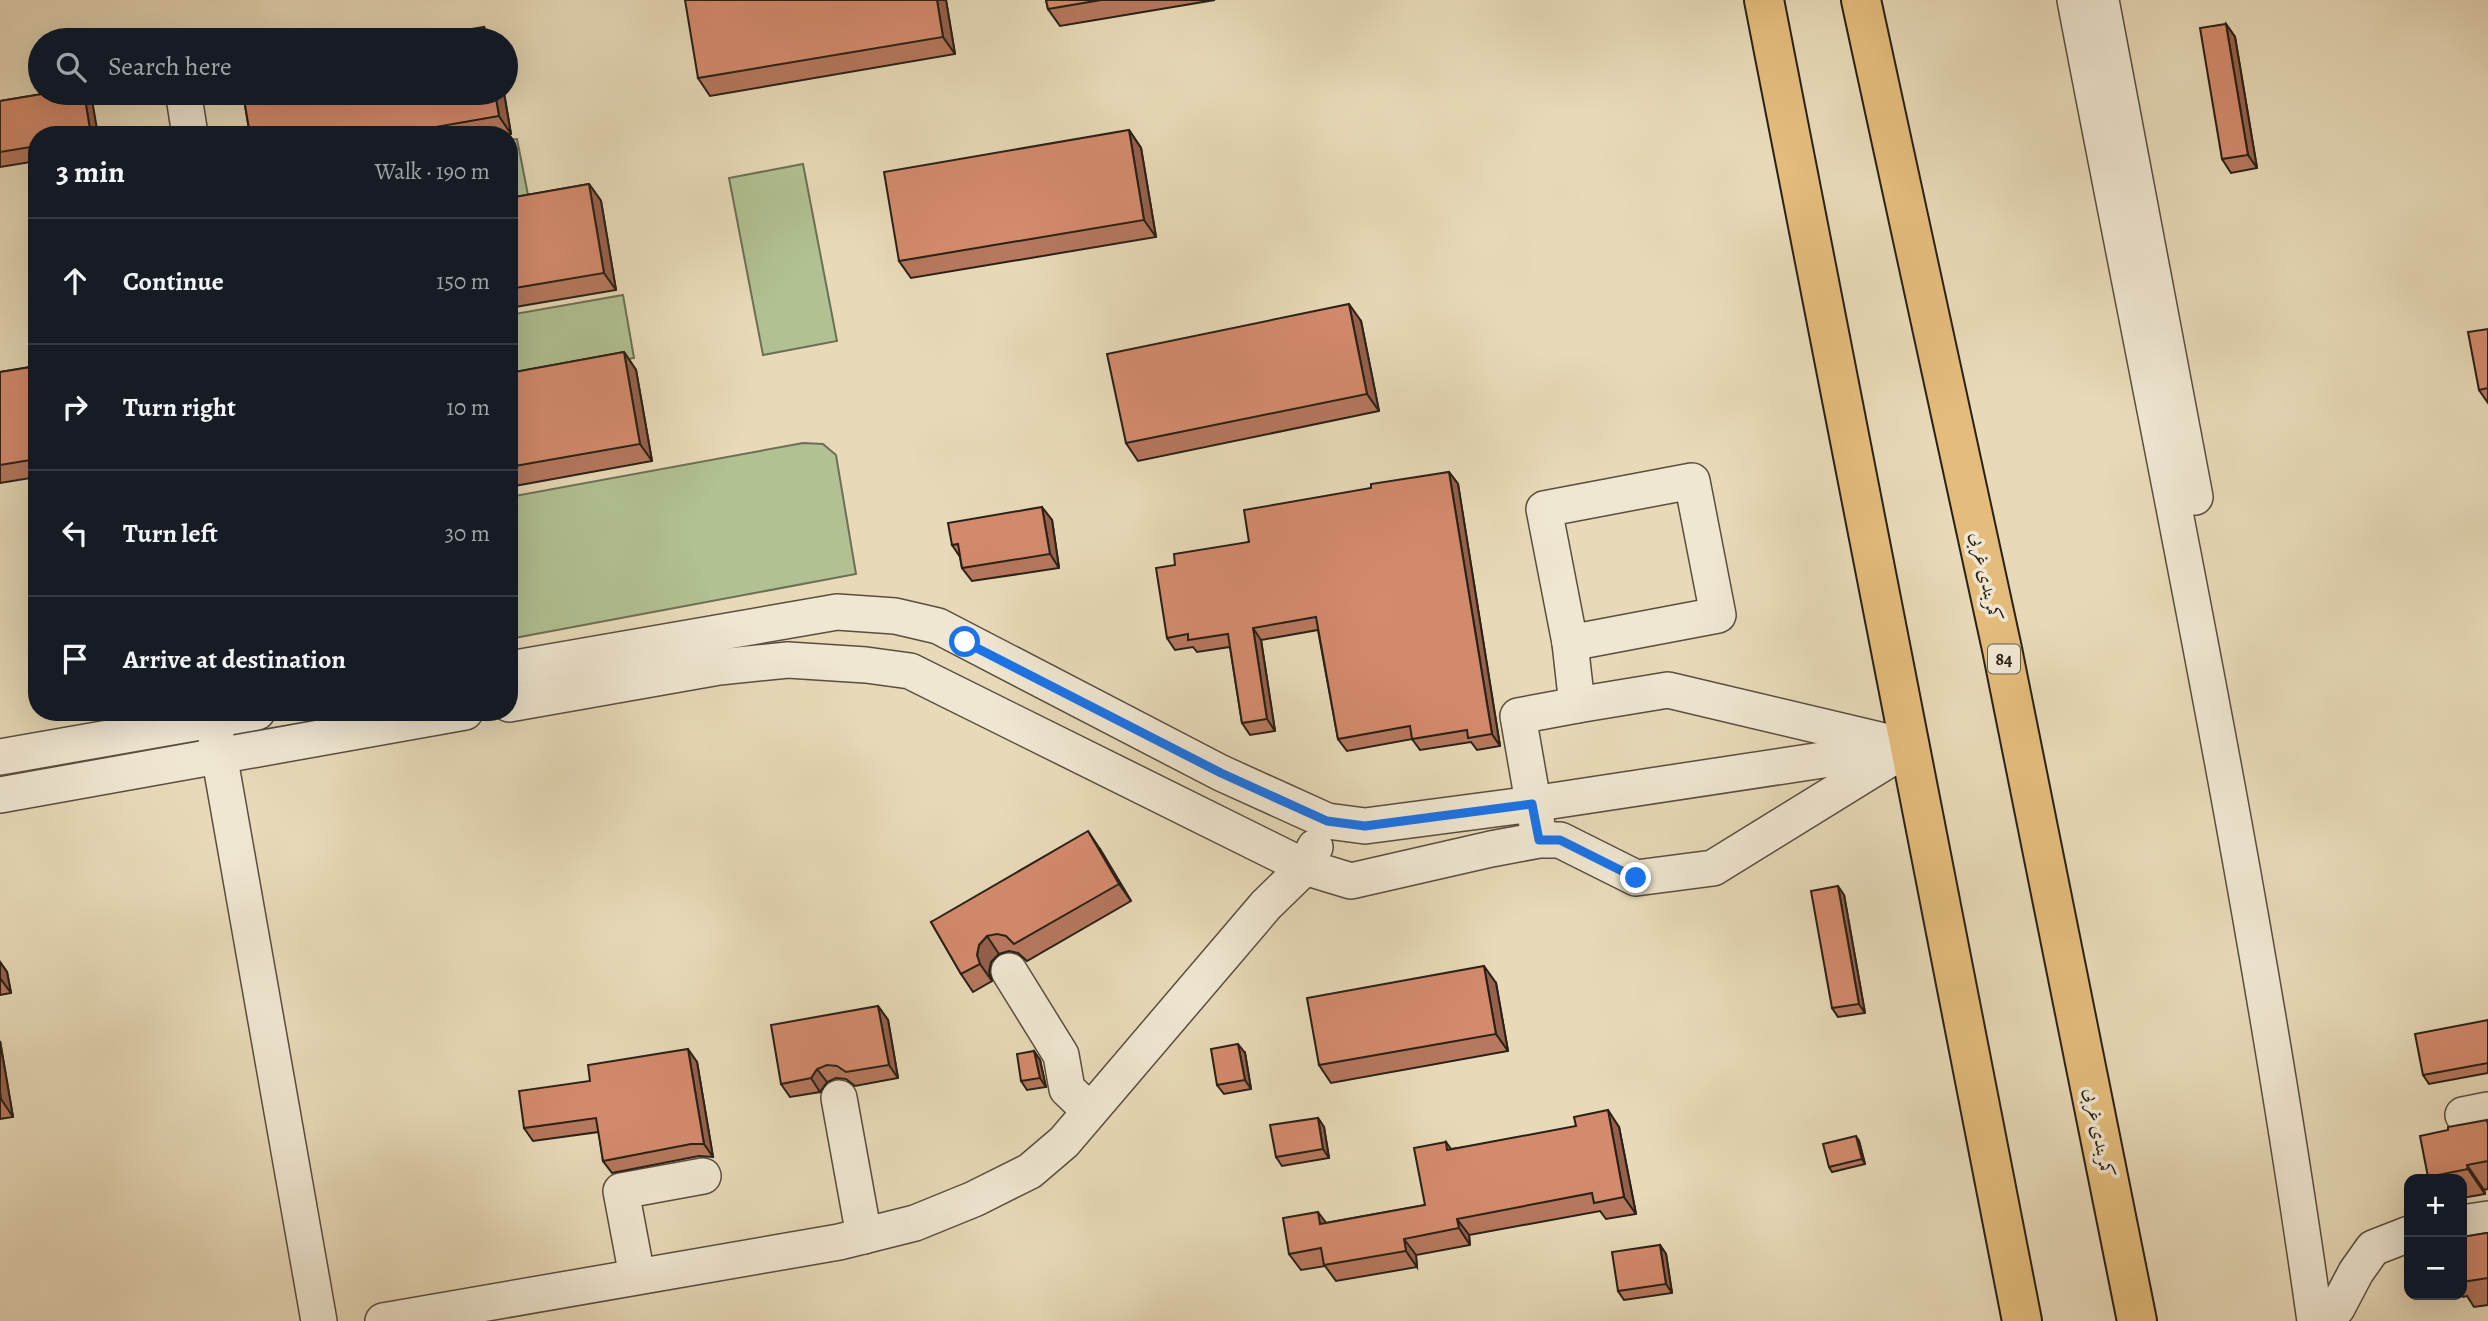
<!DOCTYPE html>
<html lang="en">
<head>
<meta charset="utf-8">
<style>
	body { margin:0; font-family:Alegreya,Amiri,serif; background:#20242c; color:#f1f3f6 }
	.controls { position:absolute; right:21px; bottom:21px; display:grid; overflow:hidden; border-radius:14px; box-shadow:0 7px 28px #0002 }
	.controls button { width:63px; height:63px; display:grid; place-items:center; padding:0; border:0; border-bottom:2px solid #363941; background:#171b24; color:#f1f3f6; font:35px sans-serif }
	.stop { position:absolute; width:21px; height:21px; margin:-16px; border:5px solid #1a73e8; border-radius:50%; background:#fff }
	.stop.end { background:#1a73e8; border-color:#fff; box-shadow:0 2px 7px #0008 }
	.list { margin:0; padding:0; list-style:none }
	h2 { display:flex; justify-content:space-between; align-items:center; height:91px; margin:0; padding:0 28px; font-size:30px }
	h2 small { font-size:23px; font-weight:400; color:#9ea1a6 }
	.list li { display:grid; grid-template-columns:46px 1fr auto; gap:21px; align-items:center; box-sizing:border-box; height:126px; padding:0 28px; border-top:2px solid #363941 }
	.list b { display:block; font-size:26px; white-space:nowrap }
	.list em { font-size:23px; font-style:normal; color:#9ea1a6 }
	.icon { flex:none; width:38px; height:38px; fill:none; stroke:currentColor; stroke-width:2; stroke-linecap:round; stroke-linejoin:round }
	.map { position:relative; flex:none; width:2488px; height:1321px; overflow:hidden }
	.search { position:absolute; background:#171b24; box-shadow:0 7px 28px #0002; left:28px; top:28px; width:490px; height:77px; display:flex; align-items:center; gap:18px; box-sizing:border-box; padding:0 24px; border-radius:38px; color:#9ea1a6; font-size:26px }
	.panel { position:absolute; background:#171b24; box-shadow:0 7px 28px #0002; left:28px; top:126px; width:490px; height:595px; border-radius:28px }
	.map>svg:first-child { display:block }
</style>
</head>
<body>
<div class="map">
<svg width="2488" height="1321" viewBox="0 0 2488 1321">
	<rect width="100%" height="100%" fill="#e8dab9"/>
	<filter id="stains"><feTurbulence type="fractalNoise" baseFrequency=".00286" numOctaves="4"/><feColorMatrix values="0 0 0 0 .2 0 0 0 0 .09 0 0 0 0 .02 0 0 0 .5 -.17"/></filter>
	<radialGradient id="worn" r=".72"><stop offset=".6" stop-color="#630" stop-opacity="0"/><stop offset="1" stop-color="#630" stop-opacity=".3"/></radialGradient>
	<!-- green -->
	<g fill="#b1c193" stroke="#6d7054" stroke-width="2">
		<path d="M517 139 529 200 509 203V140Z"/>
		<path d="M803 164 837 341 763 355 729 178Z"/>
		<path d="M623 295 634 358 509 380V315Z"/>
		<path d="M803 443 823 444 836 455 856 574 509 639V497Z"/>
	</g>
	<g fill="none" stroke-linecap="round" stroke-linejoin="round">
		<!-- minor casing -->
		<g stroke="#594e3f" stroke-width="38">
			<g id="minor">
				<path d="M2075 0C2159 439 2253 878 2315 1321"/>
				<path d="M2101 0 2195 497"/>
				<path d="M185 103 190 135"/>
				<path d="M1692 481 1718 615 1570 643 1544 509Z"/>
				<path d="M509 669 837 612 895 616 938 626 1221 773 1327 821 1365 826 1532 804 1895 749"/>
				<path d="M509 704 719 667 788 660 866 665 910 671 1305 867 1351 881 1491 849 1539 840H1560L1636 878 1713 868 1909 747"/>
				<path d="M1577 705 1668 690 1892 743"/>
				<path d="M213 720 319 1321"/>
				<path d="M0 757 257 712"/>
				<path d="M0 795 465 712"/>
				<path d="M1537 825 1518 716 1577 705 1570 643"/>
				<path d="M1009 971 1061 1055 1067 1089 1090 1111"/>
				<path d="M839 1098 864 1236"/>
				<path d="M2463 1115 2488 1110"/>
				<path d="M2462 1223 2488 1219"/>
				<path d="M637 1276 621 1191 703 1176"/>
				<path d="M2337 1308 2356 1272 2373 1248 2409 1234"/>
				<path d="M383 1321 839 1242 915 1223 974 1199 1030 1171 1064 1142 1266 905 1305 867 1315 847"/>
			</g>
		</g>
		<!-- highway casing -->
		<g stroke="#292016" stroke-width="42">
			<g id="highway">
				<path d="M1764 0 2022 1321"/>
				<path d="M1861 0 2002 649 2137 1321"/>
			</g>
		</g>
		<!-- minor -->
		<use href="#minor" stroke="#f0e7d2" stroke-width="35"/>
		<!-- highway -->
		<use href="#highway" stroke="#e4bd7c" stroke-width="38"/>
	</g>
	<!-- wall -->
	<g fill="#b6785e" stroke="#292016" stroke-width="2">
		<path d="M946 0 955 54 710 96 698 78Z"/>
		<path d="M1046 0H1215L1060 26 1048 9Z"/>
		<path d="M2226 24 2235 37 2257 168 2231 173 2222 159Z"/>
		<path d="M48 93H87L92 100 37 135V161L0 167V101Z"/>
		<path d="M243 93H504L511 134 504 135H250Z"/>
		<path d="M1129 130 1141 148 1156 237 911 278 899 261Z"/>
		<path d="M589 184 601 201 616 290 509 308V198Z"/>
		<path d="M1361 321 1379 411 1138 461 1126 443Z"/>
		<path d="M2488 329V403L2479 390Z"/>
		<path d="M624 352 636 370 652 461 509 487V373Z"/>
		<path d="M37 366V477L0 483V372Z"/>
		<path d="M1449 472 1458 484 1500 746 1477 750 1471 742 1420 750 1412 739 1347 751 1338 739 1318 630 1261 640 1275 731 1250 735 1242 723 1230 647 1197 652 1193 647 1175 650 1167 638 1175 565 1249 542 1371 488Z"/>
		<path d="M1052 520 1059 568 972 581 962 568 960 557 952 545Z"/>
		<path d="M1100 849 1131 901 1027 961 1018 953 1009 951 999 954 991 962 989 972 992 981 973 992 961 974 931 922Z"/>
		<path d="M1844 895 1865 1013 1838 1017 1832 1008Z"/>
		<path d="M0 962 7 972 11 993 0 995Z"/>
		<path d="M1496 983 1508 1051 1331 1083 1319 1065Z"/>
		<path d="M878 1006 888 1020 898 1078 855 1086 846 1079 836 1078 827 1082 820 1092 790 1097 781 1084Z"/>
		<path d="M2488 1020V1073L2429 1084 2423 1075Z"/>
		<path d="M0 1041 13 1117 0 1119Z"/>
		<path d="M1034 1051 1040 1060 1046 1087 1027 1090 1021 1081Z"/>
		<path d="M1245 1053 1251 1089 1224 1094 1217 1085Z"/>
		<path d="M697 1062 713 1157 699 1156 612 1173 603 1161 599 1132 533 1141 524 1128 590 1081Z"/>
		<path d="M1318 1118 1324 1127 1329 1158 1282 1166 1276 1157Z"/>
		<path d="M2488 1121V1189L2484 1190 2485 1194 2462 1198V1179H2429L2428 1177Z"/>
		<path d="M1619 1127 1636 1214 1606 1219 1600 1211 1469 1235 1470 1245 1416 1255 1417 1267 1336 1281 1325 1266 1301 1270 1289 1254 1326 1223 1425 1205 1446 1142 1451 1149Z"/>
		<path d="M1859 1141 1865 1164 1832 1172 1829 1167Z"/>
		<path d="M2488 1233V1305L2474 1307 2467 1296 2463 1297 2461 1295 2462 1237Z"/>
		<path d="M1660 1245 1666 1254 1672 1293 1624 1300 1618 1291Z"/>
	</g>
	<!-- shaded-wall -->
	<g fill="#94614c" stroke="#292016" stroke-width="2">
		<path d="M937 0H946L955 54 943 37Z"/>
		<path d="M2226 24 2235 37 2257 168 2248 155Z"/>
		<path d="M484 27 493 40H486Z"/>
		<path d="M84 93H87L92 100 98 135H91Z"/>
		<path d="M495 93H504L511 134 499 116Z"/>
		<path d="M1129 130 1141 148 1156 237 1144 220Z"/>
		<path d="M589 184 601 201 616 290 604 273Z"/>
		<path d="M1349 304 1361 321 1379 411 1367 394Z"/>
		<path d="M624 352 636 370 652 461 640 444Z"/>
		<path d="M1449 472 1458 484 1500 746 1492 734Z"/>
		<path d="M1042 507 1052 520 1059 568 1050 554Z"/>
		<path d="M1253 628 1261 640 1275 731 1267 719Z"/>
		<path d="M1088 831 1100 849 1131 901 1119 884Z"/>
		<path d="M1838 886 1844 895 1865 1013 1859 1004Z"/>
		<path d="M987 936 999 954 991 962 989 972 992 981 980 964 977 955 979 945Z"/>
		<path d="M0 962 7 972 11 993 0 978Z"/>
		<path d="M1484 966 1496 983 1508 1051 1496 1034Z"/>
		<path d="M878 1006 888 1020 898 1078 889 1065Z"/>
		<path d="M0 1041 13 1117 1 1099 0 1092Z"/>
		<path d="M1238 1044 1245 1053 1251 1089 1245 1080Z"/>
		<path d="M688 1049 697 1062 713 1157 704 1144Z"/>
		<path d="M1034 1051 1040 1060 1046 1087 1040 1078Z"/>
		<path d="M817 1069 827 1082 820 1092 811 1078Z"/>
		<path d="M1608 1110 1619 1127 1636 1214 1624 1197Z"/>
		<path d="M1318 1118 1324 1127 1329 1158 1323 1149Z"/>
		<path d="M1856 1136 1859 1141 1865 1164 1862 1159Z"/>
		<path d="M2467 1165 2484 1190 2485 1194 2468 1169Z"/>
		<path d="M1318 1212 1330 1228 1320 1224Z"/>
		<path d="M1457 1219 1469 1235 1470 1245 1459 1228Z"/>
		<path d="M1404 1239 1416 1255 1417 1267 1406 1251Z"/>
		<path d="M1660 1245 1666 1254 1672 1293 1666 1284Z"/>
	</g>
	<!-- building -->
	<g fill="#d48b6d" stroke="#292016" stroke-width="2">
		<path d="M685 0H937L943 37 698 78Z"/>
		<path d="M1046 0H1101L1048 9Z"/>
		<path d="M2226 24 2248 155 2222 159 2200 28Z"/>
		<path d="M484 27 486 40H406Z"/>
		<path d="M48 93H84L91 135H37V146L0 152V101Z"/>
		<path d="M243 93H495L499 116 390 135H250Z"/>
		<path d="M1129 130 1144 220 899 261 884 172Z"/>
		<path d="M589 184 604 273 509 289V198Z"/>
		<path d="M1349 304 1367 394 1126 443 1107 354Z"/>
		<path d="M2488 329V388L2479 390 2468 332Z"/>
		<path d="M624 352 640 444 509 467V373Z"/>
		<path d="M37 366V459L0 465V372Z"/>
		<path d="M1449 472 1492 734 1468 738 1467 730 1412 739 1410 726 1338 739 1316 617 1253 628 1267 719 1242 723 1228 634 1188 640V634L1167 638 1156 568 1175 565 1174 554 1249 542 1244 510 1371 488V484Z"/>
		<path d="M1042 507 1050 554 962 568 958 544 952 545 948 523Z"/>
		<path d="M1088 831 1119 884 1014 944 1006 936 997 934 987 936 979 945 977 955 980 964 961 974 931 922Z"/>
		<path d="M1838 886 1859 1004 1832 1008 1811 891Z"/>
		<path d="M1484 966 1496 1034 1319 1065 1307 998Z"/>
		<path d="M878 1006 889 1065 846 1072 837 1066 827 1065 817 1069 811 1078 781 1084 771 1025Z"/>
		<path d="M2488 1020V1063L2423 1075 2415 1034Z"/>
		<path d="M1238 1044 1245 1080 1217 1085 1211 1049Z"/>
		<path d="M688 1049 704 1144H691L603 1161 596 1118 524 1128 519 1091 590 1081 588 1065Z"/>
		<path d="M1034 1051 1040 1078 1021 1081 1017 1054Z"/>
		<path d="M1608 1110 1624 1197 1594 1203 1592 1193 1457 1219 1459 1228 1404 1239 1406 1251 1324 1265 1321 1248 1289 1254 1283 1218 1318 1212 1320 1224 1425 1205 1414 1148 1446 1142 1447 1150 1576 1126 1574 1117Z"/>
		<path d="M1318 1118 1323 1149 1276 1157 1270 1125Z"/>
		<path d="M2487 1120 2488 1125V1161L2467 1165 2468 1169 2428 1177 2420 1136 2448 1130V1127Z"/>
		<path d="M1856 1136 1862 1159 1829 1167 1823 1144Z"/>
		<path d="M2486 1233H2488V1278L2462 1282V1237Z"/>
		<path d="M1660 1245 1666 1284 1618 1291 1612 1252Z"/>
	</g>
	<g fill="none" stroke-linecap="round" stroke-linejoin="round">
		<!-- route -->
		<path stroke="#1a73e8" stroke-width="9" d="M965 642 1221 773 1327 821 1365 826 1532 804 1539 840H1560L1636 878"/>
	</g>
	<g text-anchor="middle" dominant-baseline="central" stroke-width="7" stroke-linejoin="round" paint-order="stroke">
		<!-- shield labels -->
		<rect fill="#f0e7d2" stroke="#655c4e" stroke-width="2" x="1988" y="644.5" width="32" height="29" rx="5"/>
		<g font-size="18" font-weight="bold" fill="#292016">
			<text x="2004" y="659">84</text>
		</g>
		<!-- street labels -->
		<g font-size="19" fill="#292016" stroke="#f0e7d2">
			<text transform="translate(1986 577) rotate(78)">کمربندی غربی</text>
			<text transform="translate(2099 1133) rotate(79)">کمربندی غربی</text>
		</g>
	</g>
	<rect width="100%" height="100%" filter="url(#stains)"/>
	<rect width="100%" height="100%" fill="url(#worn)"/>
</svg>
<div class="controls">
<button>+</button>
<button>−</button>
</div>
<div class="stop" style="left:965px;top:642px"></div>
<div class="stop end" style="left:1636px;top:878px"></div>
<div class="search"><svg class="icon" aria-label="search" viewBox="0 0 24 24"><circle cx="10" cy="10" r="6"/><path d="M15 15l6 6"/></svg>Search here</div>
<section class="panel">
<h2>3 min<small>Walk · 190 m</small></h2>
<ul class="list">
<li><svg class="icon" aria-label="ahead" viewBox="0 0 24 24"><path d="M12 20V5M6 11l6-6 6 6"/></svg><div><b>Continue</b></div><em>150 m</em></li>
<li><svg class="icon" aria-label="right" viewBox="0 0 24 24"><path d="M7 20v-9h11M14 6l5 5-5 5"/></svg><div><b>Turn right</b></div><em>10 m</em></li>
<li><svg class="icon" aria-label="left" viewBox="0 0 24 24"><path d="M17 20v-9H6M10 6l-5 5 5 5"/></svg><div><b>Turn left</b></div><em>30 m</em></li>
<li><svg class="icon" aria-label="arrive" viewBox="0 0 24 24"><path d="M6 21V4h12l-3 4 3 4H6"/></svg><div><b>Arrive at destination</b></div></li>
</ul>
</section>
</div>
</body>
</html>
